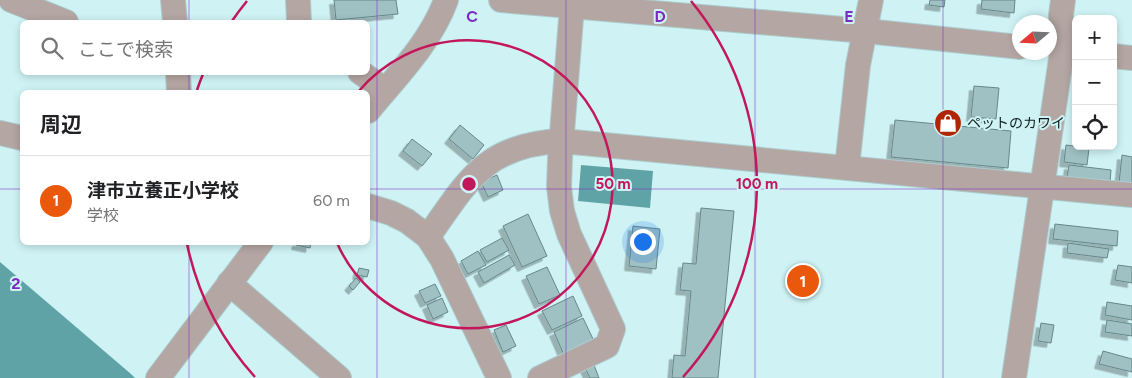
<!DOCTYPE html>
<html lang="ja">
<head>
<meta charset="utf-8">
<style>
	body { margin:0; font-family:Figtree,"Noto Sans JP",sans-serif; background:#f2f2f2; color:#202124 }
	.controls { position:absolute; right:15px; top:15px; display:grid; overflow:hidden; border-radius:8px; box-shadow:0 2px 8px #0003 }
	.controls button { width:45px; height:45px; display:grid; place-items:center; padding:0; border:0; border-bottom:1px solid #e0e0e0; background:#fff; color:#202124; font:25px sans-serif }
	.compass { position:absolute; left:1012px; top:15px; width:45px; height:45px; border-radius:50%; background:#fff; box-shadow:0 2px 8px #0003; rotate:251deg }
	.you { position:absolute; left:642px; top:241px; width:18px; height:18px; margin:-12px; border:4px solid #fff; border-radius:50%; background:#1a73e8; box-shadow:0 0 0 8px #1a73e833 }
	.badge { display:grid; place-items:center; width:32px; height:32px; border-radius:50%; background:#ea580c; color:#fff; font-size:16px; font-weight:700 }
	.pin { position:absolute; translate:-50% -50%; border:2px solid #fff; box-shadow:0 1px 5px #0006 }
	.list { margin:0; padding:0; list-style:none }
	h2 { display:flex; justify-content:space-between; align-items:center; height:65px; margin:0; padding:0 20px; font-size:21px }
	h2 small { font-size:16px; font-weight:400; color:#757577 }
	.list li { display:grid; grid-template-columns:32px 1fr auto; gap:15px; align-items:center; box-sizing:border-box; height:90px; padding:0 20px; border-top:1px solid #e0e0e0 }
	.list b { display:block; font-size:19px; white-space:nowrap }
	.list p { margin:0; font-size:16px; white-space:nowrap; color:#757577 }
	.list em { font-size:16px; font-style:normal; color:#757577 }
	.icon { flex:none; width:28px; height:28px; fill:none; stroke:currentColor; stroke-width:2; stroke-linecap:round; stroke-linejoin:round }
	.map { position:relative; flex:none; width:1132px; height:378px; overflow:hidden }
	.search { position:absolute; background:#fff; box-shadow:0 2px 8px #0003; left:20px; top:20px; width:350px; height:55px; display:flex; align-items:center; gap:12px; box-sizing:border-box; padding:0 18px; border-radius:8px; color:#757577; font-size:19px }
	.panel { position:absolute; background:#fff; box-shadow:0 2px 8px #0003; left:20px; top:90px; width:350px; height:155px; border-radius:8px }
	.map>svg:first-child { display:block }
</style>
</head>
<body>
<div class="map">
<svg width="1132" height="378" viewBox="0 0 1132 378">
	<defs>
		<filter id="shadow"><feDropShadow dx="-4.5" dy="4.5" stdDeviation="0" flood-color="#0004"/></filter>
	</defs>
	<rect width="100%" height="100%" fill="#cff3f5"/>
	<!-- water -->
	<g fill="#60a3a7">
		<path d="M581 165 653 171 650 208 578 201Z"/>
		<path d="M0 262 131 374 135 378H0Z"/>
	</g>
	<!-- building -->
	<g fill="#9fc1c4" stroke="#668789" filter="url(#shadow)">
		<path d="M334 0H396L398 14 336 20Z"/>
		<path d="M930 0H945L944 7 929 5Z"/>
		<path d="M982 0H1015L1014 13 981 9Z"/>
		<path d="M974 86 999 88 996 119 971 117Z"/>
		<path d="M895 120 1011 131 1008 168 891 157Z"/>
		<path d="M460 125 484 145 473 159 449 139Z"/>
		<path d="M412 139 432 154 422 166 403 151Z"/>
		<path d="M1066 145 1089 148 1087 165 1064 162Z"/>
		<path d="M1122 155 1132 157V184L1119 183Z"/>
		<path d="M1069 165 1111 170 1110 182 1067 177Z"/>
		<path d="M497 175 503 190 488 197 481 182Z"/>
		<path d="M701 208 734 211 718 378H672L674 355 685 356 691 291 680 290 683 263 696 264Z"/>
		<path d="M528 214 547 256 522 267 503 226Z"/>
		<path d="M1055 224 1118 231 1117 246 1053 239Z"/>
		<path d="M633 226 660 229 656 269 629 266Z"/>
		<path d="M502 238 509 250 487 262 480 250Z"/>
		<path d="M297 242H311L310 248 296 245Z"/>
		<path d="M1068 243 1109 249 1107 258 1067 253Z"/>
		<path d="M478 251 486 265 468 274 461 261Z"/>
		<path d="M509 255 515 265 484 283 478 272Z"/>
		<path d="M1118 265 1132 267V283L1115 280Z"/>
		<path d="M547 267 560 295 539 304 526 276Z"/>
		<path d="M359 268 369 270 367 277 357 275Z"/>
		<path d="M356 278 360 282 353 290 349 286Z"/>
		<path d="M435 284 441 296 425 303 419 291Z"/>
		<path d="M573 296 582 316 552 330 542 311Z"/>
		<path d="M442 298 448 312 433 319 427 305Z"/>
		<path d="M1107 302 1132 306V320L1105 315Z"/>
		<path d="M583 318 594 341 564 355 554 332Z"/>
		<path d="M1107 320 1132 324V336L1105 332Z"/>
		<path d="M1041 323 1054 325 1051 343 1038 341Z"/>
		<path d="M506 325 516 346 503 352 494 330Z"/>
		<path d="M1103 351 1132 359V372L1099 364Z"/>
		<path d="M594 365 599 378H590L585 368Z"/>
	</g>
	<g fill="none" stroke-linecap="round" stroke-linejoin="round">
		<!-- minor casing -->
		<g stroke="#acccce" stroke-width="26">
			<g id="minor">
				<path d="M11 0 66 22"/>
				<path d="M173 0 175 22"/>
				<path d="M298 0 299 22"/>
				<path d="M501 0 866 31 1020 47"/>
				<path d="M1113 56 1132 58"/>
				<path d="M178 72 179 92"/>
				<path d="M360 72 385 90"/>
				<path d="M368 111C396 77 431 42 446 0"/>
				<path d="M0 133 22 138"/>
				<path d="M847 167 858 65 871 0"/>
				<path d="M368 206 391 213 407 221 428 237 442 259 499 378"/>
				<path d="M428 237C468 180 486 144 562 141L1132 195"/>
				<path d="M229 283 339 378"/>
				<path d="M158 378 261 242"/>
				<path d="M540 378 607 346 613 329 569 234 562 211 559 187 560 158 572 6"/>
				<path d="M1014 378 1062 52 1061 15 1063 0"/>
			</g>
		</g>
		<!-- minor -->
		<use href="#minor" stroke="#b4a6a3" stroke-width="24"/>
	</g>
	<!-- grid -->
	<path fill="none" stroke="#7b2cbf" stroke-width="1" stroke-opacity="0.55" d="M189 0V22M377 0V378M566 0V378M755 0V378M943 0V378M189 72V92M0 189H22M368 189H1132M189 242V378"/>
	<!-- distance rings -->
	<g fill="none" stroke="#c2185b" stroke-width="2.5">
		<path d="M358 92A144 144 0 1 1 337 243"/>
		<path d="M255 377A288 288 0 0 1 187 244M197 90A288 288 0 0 1 203 74M232 21A288 288 0 0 1 247 1M691 1A288 288 0 0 1 683 377"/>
	</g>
	<!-- icons -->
	<defs>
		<g id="shop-disc" transform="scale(1.4375)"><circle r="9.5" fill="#b12505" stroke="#cff3f5"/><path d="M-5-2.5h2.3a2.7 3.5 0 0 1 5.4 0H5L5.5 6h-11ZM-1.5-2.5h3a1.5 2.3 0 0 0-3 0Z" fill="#fff"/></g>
	</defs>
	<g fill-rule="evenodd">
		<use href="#shop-disc" x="948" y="123"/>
	</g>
	<g text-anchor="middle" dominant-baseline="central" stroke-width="4" stroke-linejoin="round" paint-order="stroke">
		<!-- poi labels -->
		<g font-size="14" fill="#0e1c1c" stroke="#cff3f5" text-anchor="start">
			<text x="967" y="123">ペットのカワイ</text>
		</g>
	</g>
	<g font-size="16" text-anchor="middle" font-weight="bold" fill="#7b2cbf" stroke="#cff3f5" stroke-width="4" stroke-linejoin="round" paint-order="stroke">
		<text x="472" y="22">C</text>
		<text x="660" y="22">D</text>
		<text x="849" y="22">E</text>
		<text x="16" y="289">2</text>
	</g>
	<circle cx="469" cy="184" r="8" fill="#c2185b" stroke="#cff3f5" stroke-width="2.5"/>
	<g font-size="15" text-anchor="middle" font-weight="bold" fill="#c2185b" stroke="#cff3f5" stroke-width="4" stroke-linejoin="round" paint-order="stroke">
		<text x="613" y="189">50 m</text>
		<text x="757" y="189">100 m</text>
	</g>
</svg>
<div class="controls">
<button>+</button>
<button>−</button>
<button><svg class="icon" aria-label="locate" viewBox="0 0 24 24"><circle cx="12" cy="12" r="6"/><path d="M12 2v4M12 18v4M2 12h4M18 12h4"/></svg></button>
</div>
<svg class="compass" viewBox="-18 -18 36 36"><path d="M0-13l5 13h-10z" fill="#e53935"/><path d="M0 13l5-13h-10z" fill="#757577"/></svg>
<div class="you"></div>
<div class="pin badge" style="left:803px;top:281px">1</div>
<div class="search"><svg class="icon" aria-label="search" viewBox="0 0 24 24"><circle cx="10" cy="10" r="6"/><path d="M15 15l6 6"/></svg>ここで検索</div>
<section class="panel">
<h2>周辺<small></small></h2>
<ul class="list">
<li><span class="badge">1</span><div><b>津市立養正小学校</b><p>学校</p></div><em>60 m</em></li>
</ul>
</section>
</div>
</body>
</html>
